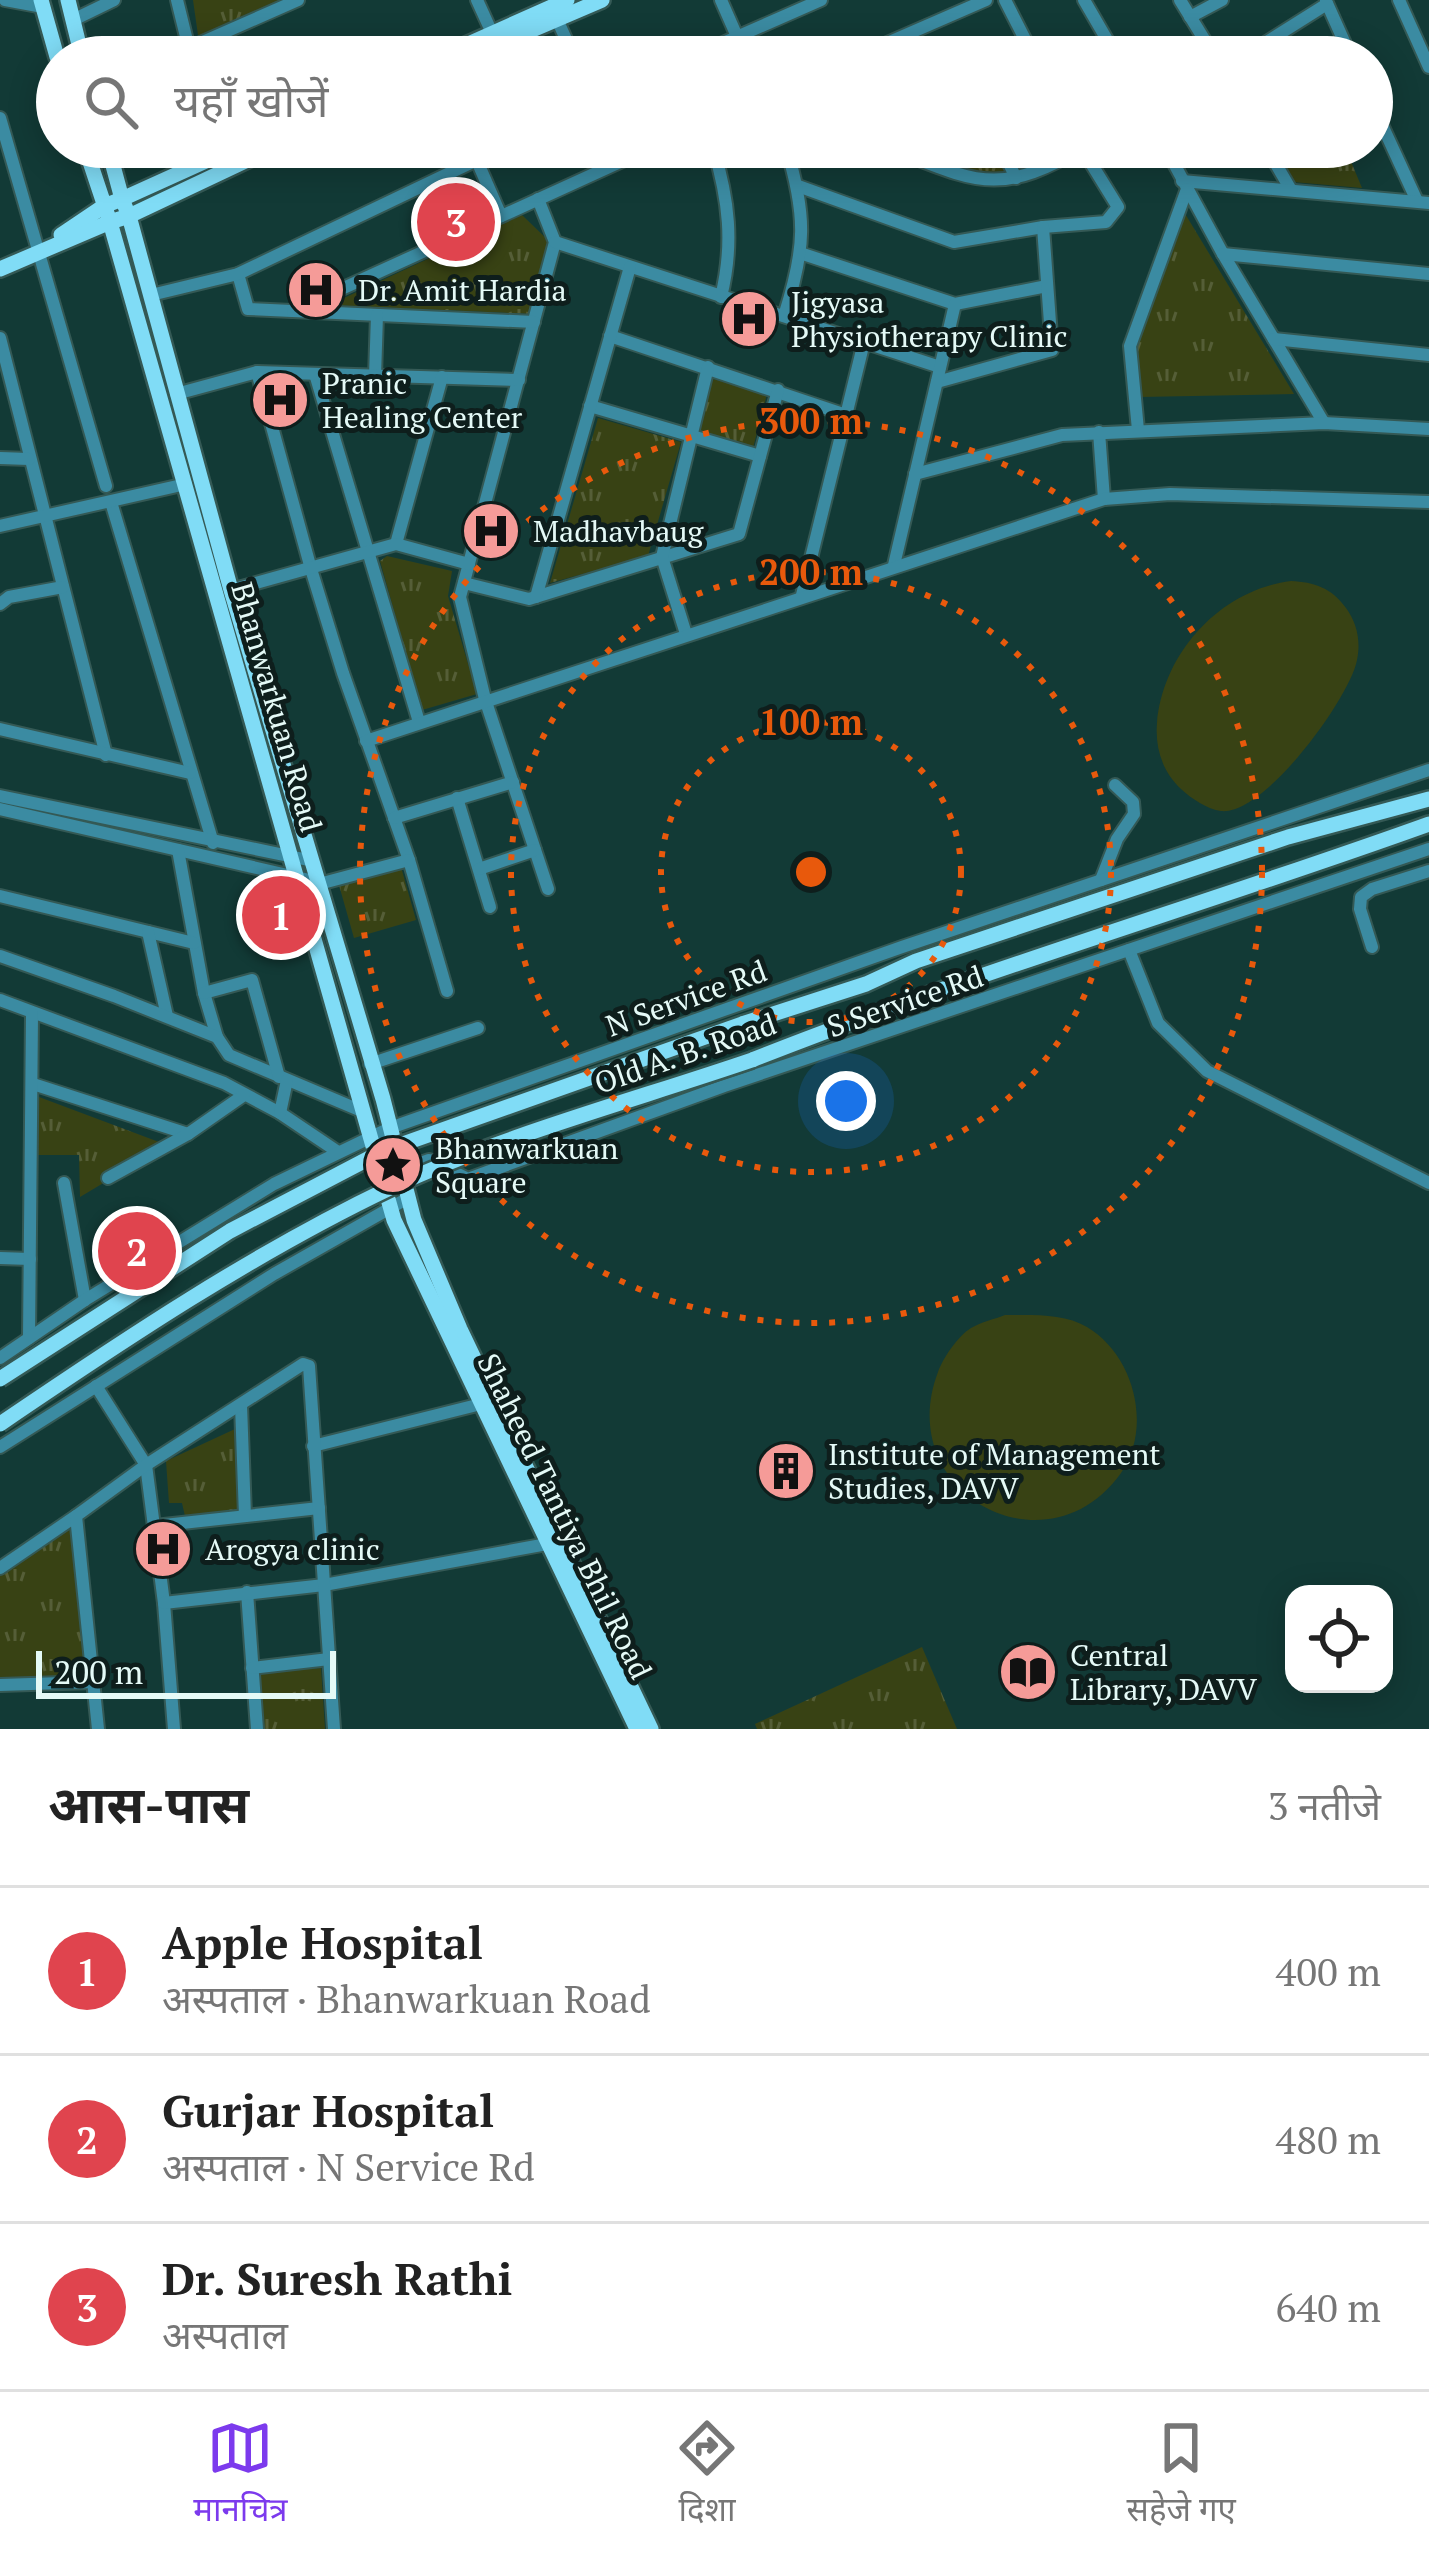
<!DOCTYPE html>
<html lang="hi">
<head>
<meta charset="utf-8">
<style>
	body { margin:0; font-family:"PT Serif","Noto Sans Devanagari",serif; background:#f2f2f2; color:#222 }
	.controls { position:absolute; right:36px; bottom:36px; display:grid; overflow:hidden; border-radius:24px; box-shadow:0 6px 30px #0003 }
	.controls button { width:108px; height:108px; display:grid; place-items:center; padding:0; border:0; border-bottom:3px solid #e0e0e0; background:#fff; color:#222; font:60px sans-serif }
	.scale { position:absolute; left:36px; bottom:30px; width:300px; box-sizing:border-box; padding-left:12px; border:6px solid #e5faf7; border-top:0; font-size:33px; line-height:42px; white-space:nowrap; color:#e5faf7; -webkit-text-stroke:9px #0e1e1c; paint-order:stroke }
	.you { position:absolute; left:846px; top:1101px; width:42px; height:42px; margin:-30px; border:9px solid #fff; border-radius:50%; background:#1a73e8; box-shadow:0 0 0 18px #1a73e833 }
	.badge { display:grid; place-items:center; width:78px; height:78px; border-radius:50%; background:#7c3aed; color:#fff; font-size:39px; font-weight:700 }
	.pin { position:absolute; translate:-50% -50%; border:6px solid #fff; box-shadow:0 3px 12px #0006 }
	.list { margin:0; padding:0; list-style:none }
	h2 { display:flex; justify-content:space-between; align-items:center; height:156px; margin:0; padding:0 48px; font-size:51px }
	h2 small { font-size:39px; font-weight:400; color:#767676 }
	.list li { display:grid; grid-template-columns:78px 1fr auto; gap:36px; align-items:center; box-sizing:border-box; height:168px; padding:0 48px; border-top:3px solid #e0e0e0 }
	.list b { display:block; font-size:45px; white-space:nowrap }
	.list p { margin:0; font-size:39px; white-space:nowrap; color:#767676 }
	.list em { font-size:39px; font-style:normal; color:#767676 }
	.icon { flex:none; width:66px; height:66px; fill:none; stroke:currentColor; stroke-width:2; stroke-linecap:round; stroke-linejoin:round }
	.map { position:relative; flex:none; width:1429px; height:1729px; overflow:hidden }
	.search { position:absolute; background:#fff; box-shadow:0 6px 30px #0003; left:36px; right:36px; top:36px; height:132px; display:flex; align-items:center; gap:30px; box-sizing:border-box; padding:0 42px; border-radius:66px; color:#767676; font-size:45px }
	.sheet { height:660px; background:#fff }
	nav { display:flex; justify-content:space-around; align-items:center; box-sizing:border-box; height:168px; border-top:3px solid #e0e0e0; background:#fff; font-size:33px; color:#767676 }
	nav a { display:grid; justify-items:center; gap:6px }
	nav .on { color:#7c3aed }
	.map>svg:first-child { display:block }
</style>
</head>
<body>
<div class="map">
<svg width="1429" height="1729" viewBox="0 0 1429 1729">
	<defs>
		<pattern id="grass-tufts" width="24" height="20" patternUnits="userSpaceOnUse" patternTransform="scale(3)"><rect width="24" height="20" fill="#384214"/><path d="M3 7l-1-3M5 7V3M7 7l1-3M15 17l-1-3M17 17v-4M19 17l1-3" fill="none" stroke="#555e37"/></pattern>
	</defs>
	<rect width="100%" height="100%" fill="#123a36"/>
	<!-- grass -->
	<g fill="url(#grass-tufts)">
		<path d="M193 0H300L199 42Z"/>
		<path d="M912 147H995L1006 171 984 175Z"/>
		<path d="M1273 147H1345L1362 188 1293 182Z"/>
		<path d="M1184 212 1294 394 1139 397 1132 349Z"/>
		<path d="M522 215 550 242 532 314 329 305Z"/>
		<path d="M713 379 767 394 753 448 698 433Z"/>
		<path d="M598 418 681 442 648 556 550 583Z"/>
		<path d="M387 556 452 571 448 596 477 694 422 710 380 561Z"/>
		<path d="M399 860 416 920 354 938 337 878Z"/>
		<path d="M39 1097 167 1145 80 1197 79 1155H36Z"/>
		<path d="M235 1429 238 1511 185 1516 182 1503H169L166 1461Z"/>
		<path d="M76 1516 94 1682 0 1685V1568Z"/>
		<path d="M922 1647 957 1729H757L755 1724Z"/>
		<path d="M321 1668 325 1729H261L256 1672Z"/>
	</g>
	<!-- garden -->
	<g fill="#384214">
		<path d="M1291 581C1314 582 1332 588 1346 608 1357 623 1361 641 1357 660 1350 698 1264 816 1221 811 1207 809 1192 799 1181 789 1162 771 1155 748 1157 723 1163 653 1220 590 1291 581Z"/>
		<path d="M1005 1315C1031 1315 1064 1313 1087 1327 1134 1355 1153 1427 1121 1473 1047 1577 892 1493 938 1372 943 1358 958 1336 971 1328 981 1322 995 1319 1005 1315Z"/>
	</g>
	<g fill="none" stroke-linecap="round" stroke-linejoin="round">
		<!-- minor casing -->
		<g stroke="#345955" stroke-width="16">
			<g id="minor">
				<path d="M5 0 43 7"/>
				<path d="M177 0 191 57"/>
				<path d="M477 0 492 33"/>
				<path d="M721 0 746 57"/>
				<path d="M1005 0 1034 57"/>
				<path d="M1084 0 1117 57"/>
				<path d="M1180 0 1215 57"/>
				<path d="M1399 0 1429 67"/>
				<path d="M1326 1 1351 57"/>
				<path d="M556 17 574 57"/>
				<path d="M1190 17 1222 0"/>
				<path d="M73 20 114 0"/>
				<path d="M189 48 298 0"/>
				<path d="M691 57 821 0"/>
				<path d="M855 57 986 0"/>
				<path d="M998 57 1027 44"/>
				<path d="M1243 57 1327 4"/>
				<path d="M1372 103 1417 201"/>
				<path d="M0 118 106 486"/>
				<path d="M471 147 501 216"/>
				<path d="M713 147C729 200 734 244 721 297"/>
				<path d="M886 147C975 181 997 199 1084 147"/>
				<path d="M1001 147 1016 178"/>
				<path d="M1165 147 1223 254 1324 423"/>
				<path d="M1266 147 1291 190"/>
				<path d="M1182 181 1429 203"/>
				<path d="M798 186 954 242 1043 227 1106 222 1118 207 1081 147"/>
				<path d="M538 199 555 242 460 597 485 699 548 889"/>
				<path d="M555 242 940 367"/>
				<path d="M803 254 955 304 1047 286"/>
				<path d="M1223 254 1429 274"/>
				<path d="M238 274 248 309 534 322"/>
				<path d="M151 295 238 274 504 147"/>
				<path d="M293 311 653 147"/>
				<path d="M784 316C806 248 807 216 786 147"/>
				<path d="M610 336 846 415"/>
				<path d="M0 338 106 755"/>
				<path d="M1274 339 1429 355"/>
				<path d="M257 372 311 569 343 673 409 860 447 991"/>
				<path d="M315 374 419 722"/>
				<path d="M375 376 377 315"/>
				<path d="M937 382 1052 350 1043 227"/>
				<path d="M176 394 257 372 519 380"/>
				<path d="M590 406 760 456"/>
				<path d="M1138 430 1130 346 1187 189"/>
				<path d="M1099 432 1104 499"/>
				<path d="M0 458 29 459"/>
				<path d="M915 474 1062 435 1324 423 1429 429"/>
				<path d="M111 502 213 843"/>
				<path d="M0 526 186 484"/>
				<path d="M396 544 442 377"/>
				<path d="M894 565 955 304"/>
				<path d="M464 583 529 599 739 534 778 390"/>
				<path d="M231 590 396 544 469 564"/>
				<path d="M802 595 864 342"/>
				<path d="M536 597 630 267"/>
				<path d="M0 604 9 597 63 587"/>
				<path d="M686 634 662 557 708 367"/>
				<path d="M0 729 190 773"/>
				<path d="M366 741 1104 499 1170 494 1429 502"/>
				<path d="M0 796 313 861"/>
				<path d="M457 798 490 907"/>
				<path d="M0 809 318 882"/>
				<path d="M394 818 513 782"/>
				<path d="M178 850 204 993 217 1037"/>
				<path d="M479 869 535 850"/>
				<path d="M1101 880 1117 839 1134 814 1133 802 1115 785"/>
				<path d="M319 884 409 860"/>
				<path d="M0 896 194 943"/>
				<path d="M148 932 167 1016"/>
				<path d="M1372 947 1360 909 1361 897 1372 889 1429 871"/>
				<path d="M1129 950 1158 1023 1207 1071 1429 1183"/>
				<path d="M0 956 114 996 217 1037 229 1055 364 1112"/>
				<path d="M204 993 252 980 279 1077"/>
				<path d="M0 1000 224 1083 280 1113 338 1152"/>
				<path d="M370 1064 478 1028"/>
				<path d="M33 1084 188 1134"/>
				<path d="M280 1113 287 1080"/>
				<path d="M401 1170 429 1160 468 1179 724 1086 1429 849"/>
				<path d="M108 1178 188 1134 244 1095"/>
				<path d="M64 1183 85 1300"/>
				<path d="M0 1258 30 1259"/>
				<path d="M29 1338 32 1014"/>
				<path d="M0 1358 85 1300 274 1184 390 1128 902 947 1429 770"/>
				<path d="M96 1386 146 1465 164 1603 174 1729"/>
				<path d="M241 1405 245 1516"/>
				<path d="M313 1446 481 1404"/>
				<path d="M0 1447 274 1274 408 1198"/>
				<path d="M155 1526 319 1508"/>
				<path d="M0 1568 76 1516"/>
				<path d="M247 1592 257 1729"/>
				<path d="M164 1603 324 1585 547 1544"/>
				<path d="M252 1668 329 1659"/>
				<path d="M0 1685 94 1682"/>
				<path d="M98 1729 76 1516 146 1465 303 1364 309 1366 334 1729"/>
			</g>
		</g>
		<!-- major casing -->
		<g stroke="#345955" stroke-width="20">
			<g id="major">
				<path d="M41 0 57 57"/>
				<path d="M68 0 82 57"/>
				<path d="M439 57 567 0"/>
				<path d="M469 57 602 0"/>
				<path d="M108 147 122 199 237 147"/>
				<path d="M275 147 129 216 231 590 383 1099 414 1220 460 1329 651 1729"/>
				<path d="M61 235 104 206 122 199 129 216 110 222 85 147"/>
				<path d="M0 269 110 222 394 1220 637 1729"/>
				<path d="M742 1024 866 984 916 961 1288 837 1429 799"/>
				<path d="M752 1060C974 972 1204 905 1429 824"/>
			</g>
		</g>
		<!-- minor -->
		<use href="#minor" stroke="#3b8ba2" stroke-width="12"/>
		<!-- major -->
		<use href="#major" stroke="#80dcf6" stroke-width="15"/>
		<!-- major-bridge casing -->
		<g stroke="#345955" stroke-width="20" stroke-linecap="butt">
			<g id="major-bridge">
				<path d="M0 1379 230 1231 383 1151 742 1024"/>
				<path d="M0 1424C125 1339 254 1253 390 1188 501 1136 635 1100 752 1060"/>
			</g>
		</g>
		<!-- major-bridge -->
		<use href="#major-bridge" stroke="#80dcf6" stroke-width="15"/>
	</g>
	<!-- distance rings -->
	<g fill="none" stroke="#e8590c" stroke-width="6" stroke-dasharray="6 12">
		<circle cx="811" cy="872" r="150"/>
		<circle cx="811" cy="872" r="300"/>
		<circle cx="811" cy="872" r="451"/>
	</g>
	<!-- icons -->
	<defs>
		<g id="hospital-disc" transform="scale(3)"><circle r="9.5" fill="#f59b98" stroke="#0e1e1c"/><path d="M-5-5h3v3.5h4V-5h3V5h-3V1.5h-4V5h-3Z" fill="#111"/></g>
		<g id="sight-disc" transform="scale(3)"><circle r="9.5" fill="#f59b98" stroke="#0e1e1c"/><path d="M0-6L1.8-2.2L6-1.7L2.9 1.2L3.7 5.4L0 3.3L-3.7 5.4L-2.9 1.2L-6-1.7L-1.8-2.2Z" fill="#111"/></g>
		<g id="building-disc" transform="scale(3)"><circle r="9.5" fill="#f59b98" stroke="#0e1e1c"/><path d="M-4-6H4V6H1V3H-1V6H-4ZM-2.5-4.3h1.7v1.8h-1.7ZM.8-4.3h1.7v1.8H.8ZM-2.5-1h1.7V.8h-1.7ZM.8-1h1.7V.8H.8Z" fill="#111"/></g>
		<g id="library-disc" transform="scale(3)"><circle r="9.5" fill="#f59b98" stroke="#0e1e1c"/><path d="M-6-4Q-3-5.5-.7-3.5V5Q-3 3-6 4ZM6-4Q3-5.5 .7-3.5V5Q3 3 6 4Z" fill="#111"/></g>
	</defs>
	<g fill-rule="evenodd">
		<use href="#hospital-disc" x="316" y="290"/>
		<use href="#hospital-disc" x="749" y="319"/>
		<use href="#hospital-disc" x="280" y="400"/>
		<use href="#hospital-disc" x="491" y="531"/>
		<use href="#sight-disc" x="393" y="1165"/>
		<use href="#building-disc" x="786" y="1471"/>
		<use href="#hospital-disc" x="163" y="1549"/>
		<use href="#library-disc" x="1028" y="1672"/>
	</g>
	<g text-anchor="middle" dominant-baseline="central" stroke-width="10" stroke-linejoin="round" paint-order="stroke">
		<!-- poi labels -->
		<g font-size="30" fill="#e5faf7" stroke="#0e1e1c" text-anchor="start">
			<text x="358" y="290">Dr. Amit Hardia</text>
			<text x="791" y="302">Jigyasa<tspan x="791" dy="34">Physiotherapy Clinic</tspan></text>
			<text x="322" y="383">Pranic<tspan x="322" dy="34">Healing Center</tspan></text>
			<text x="533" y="531">Madhavbaug</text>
			<text x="435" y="1148">Bhanwarkuan<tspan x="435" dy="34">Square</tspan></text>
			<text x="828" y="1454">Institute of Management<tspan x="828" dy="34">Studies, DAVV</tspan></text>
			<text x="205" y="1549">Arogya clinic</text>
			<text x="1070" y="1655">Central<tspan x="1070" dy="34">Library, DAVV</tspan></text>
		</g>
		<!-- street labels -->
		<g font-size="30" fill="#e5faf7" stroke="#0e1e1c">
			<text transform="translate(277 707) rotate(74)">Bhanwarkuan Road</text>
			<text transform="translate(686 998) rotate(-20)">N Service Rd</text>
			<text transform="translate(905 1001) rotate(-19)">S Service Rd</text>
			<text transform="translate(685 1053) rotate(-19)">Old A. B. Road</text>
			<text transform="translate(565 1516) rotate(64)">Shaheed Tantiya Bhil Road</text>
		</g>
	</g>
	<circle cx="811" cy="872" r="18" fill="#e8590c" stroke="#0e1e1c" stroke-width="6"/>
	<g font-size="36" text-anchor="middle" font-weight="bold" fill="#e8590c" stroke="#0e1e1c" stroke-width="10" stroke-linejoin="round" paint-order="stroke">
		<text x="811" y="434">300 m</text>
		<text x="811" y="585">200 m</text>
		<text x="811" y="735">100 m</text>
	</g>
</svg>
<div class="controls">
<button><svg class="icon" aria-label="locate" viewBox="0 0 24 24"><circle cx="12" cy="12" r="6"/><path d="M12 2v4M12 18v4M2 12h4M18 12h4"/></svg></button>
</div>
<div class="scale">200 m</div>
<div class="you"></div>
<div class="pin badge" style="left:281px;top:915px;background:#e0444e">1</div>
<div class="pin badge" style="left:137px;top:1251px;background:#e0444e">2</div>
<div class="pin badge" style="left:456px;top:222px;background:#e0444e">3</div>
<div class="search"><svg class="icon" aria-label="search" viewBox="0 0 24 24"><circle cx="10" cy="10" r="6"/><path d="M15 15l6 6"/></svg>यहाँ खोजें</div>
</div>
<section class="sheet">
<h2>आस-पास<small>3 नतीजे</small></h2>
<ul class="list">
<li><span class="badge" style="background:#e0444e">1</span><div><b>Apple Hospital</b><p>अस्पताल · Bhanwarkuan Road</p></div><em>400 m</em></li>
<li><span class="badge" style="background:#e0444e">2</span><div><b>Gurjar Hospital</b><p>अस्पताल · N Service Rd</p></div><em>480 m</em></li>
<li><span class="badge" style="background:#e0444e">3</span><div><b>Dr. Suresh Rathi</b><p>अस्पताल</p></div><em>640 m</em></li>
</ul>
</section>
<nav>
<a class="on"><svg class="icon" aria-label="map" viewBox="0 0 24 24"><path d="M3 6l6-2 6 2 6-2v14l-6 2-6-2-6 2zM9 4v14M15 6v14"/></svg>मानचित्र</a>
<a><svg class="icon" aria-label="directions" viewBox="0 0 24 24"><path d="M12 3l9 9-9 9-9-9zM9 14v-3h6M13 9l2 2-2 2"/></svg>दिशा</a>
<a><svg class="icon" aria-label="saved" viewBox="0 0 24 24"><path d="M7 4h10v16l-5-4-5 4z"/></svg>सहेजे गए</a>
</nav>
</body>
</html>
